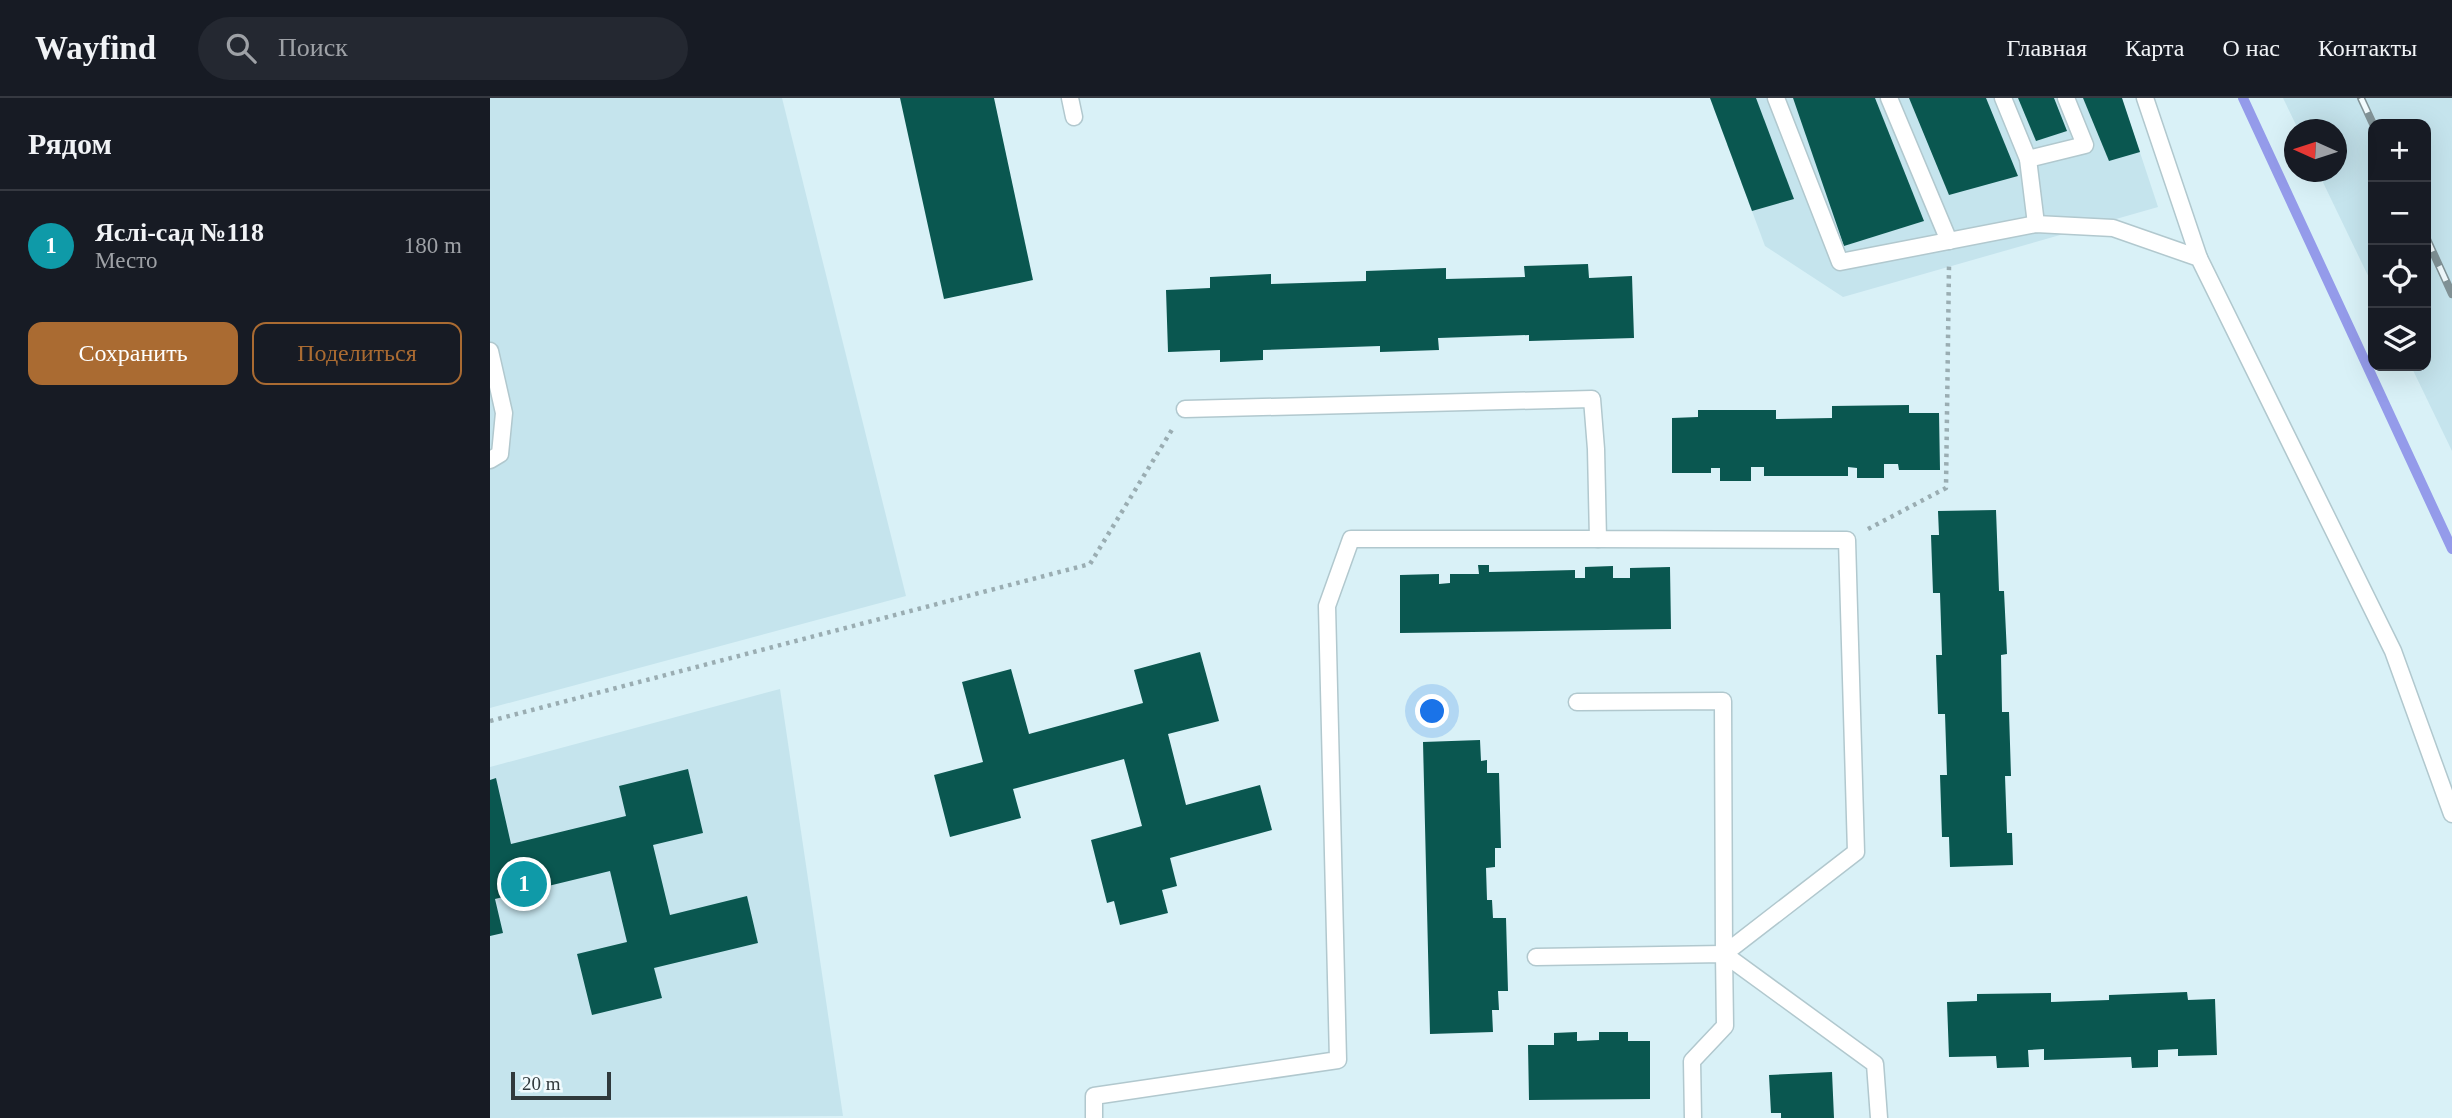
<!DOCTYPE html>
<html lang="ru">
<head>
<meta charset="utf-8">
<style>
	body { margin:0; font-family:"Times New Roman",serif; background:#242831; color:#f1f3f6 }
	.controls { position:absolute; right:21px; top:21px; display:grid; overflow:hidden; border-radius:14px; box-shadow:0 7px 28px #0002 }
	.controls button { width:63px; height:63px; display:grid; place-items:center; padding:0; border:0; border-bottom:2px solid #363941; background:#171b24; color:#f1f3f6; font:35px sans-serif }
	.compass { position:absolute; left:1794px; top:21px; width:63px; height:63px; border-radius:50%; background:#171b24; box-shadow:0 7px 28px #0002; rotate:273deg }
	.scale { position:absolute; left:21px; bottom:18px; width:100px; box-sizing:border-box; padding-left:7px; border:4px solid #30393c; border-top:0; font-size:19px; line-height:24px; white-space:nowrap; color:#30393c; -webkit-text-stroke:5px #f2fbfe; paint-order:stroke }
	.you { position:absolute; left:943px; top:614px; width:24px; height:24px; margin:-18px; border:5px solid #fff; border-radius:50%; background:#1a73e8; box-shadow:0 0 0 10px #1a73e833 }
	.badge { display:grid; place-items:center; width:46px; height:46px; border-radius:50%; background:#aa6b32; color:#fff; font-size:23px; font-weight:700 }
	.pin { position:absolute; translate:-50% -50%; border:4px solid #fff; box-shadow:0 2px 7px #0006 }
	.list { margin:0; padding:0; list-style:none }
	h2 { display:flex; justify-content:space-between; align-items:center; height:91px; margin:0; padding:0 28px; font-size:30px }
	h2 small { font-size:23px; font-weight:400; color:#9ea1a6 }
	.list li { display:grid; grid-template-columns:46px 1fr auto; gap:21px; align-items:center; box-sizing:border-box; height:112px; padding:0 28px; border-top:2px solid #363941 }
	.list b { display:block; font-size:26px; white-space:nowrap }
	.list p { margin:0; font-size:23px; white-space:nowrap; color:#9ea1a6 }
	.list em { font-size:23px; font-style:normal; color:#9ea1a6 }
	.actions { display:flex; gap:14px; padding:21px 28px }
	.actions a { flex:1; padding:16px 0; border:2px solid #aa6b32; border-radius:14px; text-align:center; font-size:24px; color:#aa6b32 }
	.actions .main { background:#aa6b32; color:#fff }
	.icon { flex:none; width:38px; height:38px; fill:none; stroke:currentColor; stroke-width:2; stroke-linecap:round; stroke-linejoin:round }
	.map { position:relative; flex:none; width:1962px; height:1020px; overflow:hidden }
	header { display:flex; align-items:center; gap:42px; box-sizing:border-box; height:98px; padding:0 35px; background:#171b24; border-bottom:2px solid #363941 }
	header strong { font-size:33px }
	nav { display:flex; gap:38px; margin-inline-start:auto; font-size:24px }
	.search { width:490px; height:63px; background:#242831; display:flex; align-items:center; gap:18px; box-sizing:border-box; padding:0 24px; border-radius:38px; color:#9ea1a6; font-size:26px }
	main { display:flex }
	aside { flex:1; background:#171b24 }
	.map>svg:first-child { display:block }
</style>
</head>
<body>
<header>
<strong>Wayfind</strong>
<div class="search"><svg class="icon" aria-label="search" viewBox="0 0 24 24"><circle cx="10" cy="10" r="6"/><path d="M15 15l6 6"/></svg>Поиск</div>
<nav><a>Главная</a><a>Карта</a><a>О нас</a><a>Контакты</a></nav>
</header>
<main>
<aside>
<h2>Рядом<small></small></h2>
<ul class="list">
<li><span class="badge" style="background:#0f9aa8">1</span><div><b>Яслі-сад №118</b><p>Место</p></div><em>180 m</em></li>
</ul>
<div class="actions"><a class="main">Сохранить</a><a>Поделиться</a></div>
</aside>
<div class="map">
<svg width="1962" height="1020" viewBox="0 0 1962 1020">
	<rect width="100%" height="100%" fill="#d9f1f7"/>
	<!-- built -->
	<g fill="#c5e4ed">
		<path d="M0 0H292L416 498 0 610Z"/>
		<path d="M1220 0H1632L1668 109 1353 199 1275 148Z"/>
		<path d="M1793 0H1962V353L1921 268H1936V26H1883V188L1828 74H1846V32L1808 31Z"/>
		<path d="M290 591 353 1018 0 1020V669Z"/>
	</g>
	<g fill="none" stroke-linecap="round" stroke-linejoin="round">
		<!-- stream -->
		<path stroke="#949bea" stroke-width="10" d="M1753 0 1962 451"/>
	</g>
	<!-- building -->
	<g fill="#0a5750">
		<path d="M410 0H504L543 182 454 201Z"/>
		<path d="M1220 0H1266L1304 101 1262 113Z"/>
		<path d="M1303 0H1385L1434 123 1354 148Z"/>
		<path d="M1419 0H1496L1528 78 1459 97Z"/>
		<path d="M1528 0H1564L1577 33 1546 43Z"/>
		<path d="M1593 0H1632L1650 54 1619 63Z"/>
		<path d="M1098 166 1099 180 1142 178 1144 240 1039 243V237L948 240 949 252 890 254V248L773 252V262L730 264V252L678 254 676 192 720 190V179L781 176V186L876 183V173L956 170V181L1035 179 1034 168Z"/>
		<path d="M1419 307V315H1449L1450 372H1409L1408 366H1394V380H1367V370L1358 369V378H1274V369H1261V383H1230V370H1221V375H1182V320L1208 319V312H1286V321L1342 320V308Z"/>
		<path d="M1506 412 1509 493H1514L1517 556 1511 557 1512 614H1519L1521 678H1515L1517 735H1522L1523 767 1460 769 1459 739H1452L1450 677H1457L1455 616H1448L1446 557H1452L1450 495H1443L1441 437H1449L1448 413Z"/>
		<path d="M988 467H999V474L1085 472V480H1095V469L1123 468V480H1140V470L1180 469 1181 531 910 535V477L949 476V486L960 485V476H989Z"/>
		<path d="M710 554 729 623 678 636 696 707 770 687 782 732 680 760 687 788 672 792 678 815 630 827 624 803 617 805 601 742 652 728 634 661 523 691 531 720 460 739 444 677 493 664 472 584 521 571 539 636 653 605 644 572Z"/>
		<path d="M990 642 991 663 997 662V675H1009L1011 750H1005V769L996 770 997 802H1002L1003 820H1016L1018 893H1008L1009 912H1002L1003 934 940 936 933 644Z"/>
		<path d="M198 671 213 735 163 747 180 817 257 798 268 845 164 870 172 900 102 917 87 856 137 844 120 773 5 801 13 835 0 838V682L6 680 21 746 136 718 129 688Z"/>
		<path d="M1697 894 1698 902 1725 901 1727 957 1688 958V951L1668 952V969L1642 970 1641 959 1554 962V951L1538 952 1539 969 1507 970 1506 958 1459 959 1457 904 1487 903V896L1561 895V904L1619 902V897Z"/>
		<path d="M1087 934V943L1109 942V934H1138V943H1160V1001L1039 1002 1038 947H1064V935Z"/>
		<path d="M1342 974 1344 1020H1291V1015H1281L1279 977Z"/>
	</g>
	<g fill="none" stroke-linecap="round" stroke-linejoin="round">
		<!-- lane casing -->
		<g stroke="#b1c8ce" stroke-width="19">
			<g id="lane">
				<path d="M580 0 584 19"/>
				<path d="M1286 0 1350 164 1546 126 1623 130 1709 160 1903 553 1962 716"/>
				<path d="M1399 0 1459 143"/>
				<path d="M1513 0 1538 61 1546 126"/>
				<path d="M1655 0 1709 160"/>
				<path d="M1538 61 1595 47 1576 0"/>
				<path d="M0 253 14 315 10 356 0 362"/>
				<path d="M695 311 1102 301 1106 351 1108 441 1357 442 1366 754 1234 856"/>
				<path d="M1087 604 1233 603 1234 856"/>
				<path d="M1234 856 1385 966 1389 1020"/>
				<path d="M1046 859 1234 856 1235 928 1202 963 1203 1020"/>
				<path d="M604 1020V998L848 962 837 508 861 441H1108"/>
			</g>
		</g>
		<!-- path -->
		<g stroke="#9aadb2" stroke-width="4.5" stroke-dasharray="3.5 5" stroke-linecap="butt">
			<path d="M1378 431 1456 390 1459 168"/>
			<path d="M0 623 600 466 683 330"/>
		</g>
		<!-- lane -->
		<use href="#lane" stroke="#fff" stroke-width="16"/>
		<!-- rail casing -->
		<g stroke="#829397" stroke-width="8">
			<g id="rail">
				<path d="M1871 0 1883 26"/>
				<path d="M1936 139 1962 196"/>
			</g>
		</g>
		<!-- rail -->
		<use href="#rail" stroke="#f2fbfe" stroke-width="5" stroke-dasharray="16" stroke-linecap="butt"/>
	</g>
</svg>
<div class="controls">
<button>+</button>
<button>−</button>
<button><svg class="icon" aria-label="locate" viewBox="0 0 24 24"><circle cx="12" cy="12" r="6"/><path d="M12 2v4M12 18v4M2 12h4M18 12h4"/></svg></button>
<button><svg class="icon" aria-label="layers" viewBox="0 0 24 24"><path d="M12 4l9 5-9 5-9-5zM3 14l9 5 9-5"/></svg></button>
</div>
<svg class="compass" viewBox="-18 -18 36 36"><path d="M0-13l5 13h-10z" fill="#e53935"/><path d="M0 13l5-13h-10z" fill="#9ea1a6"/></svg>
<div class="scale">20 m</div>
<div class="you"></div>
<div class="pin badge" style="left:34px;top:786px;background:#0f9aa8">1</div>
</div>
</main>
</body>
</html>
